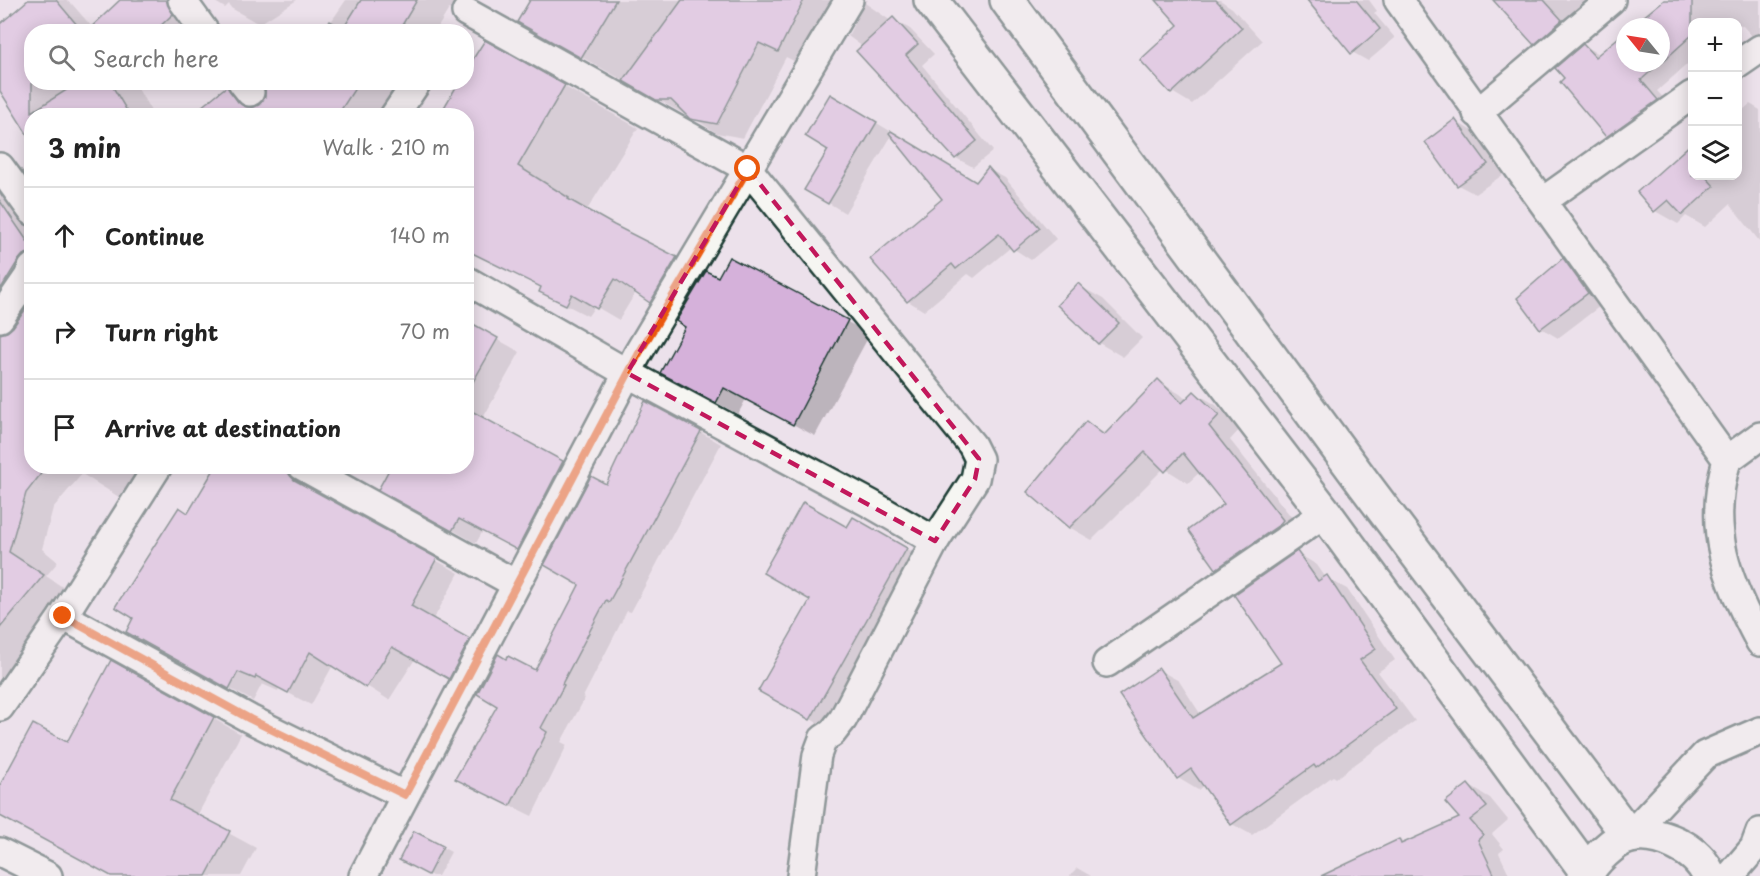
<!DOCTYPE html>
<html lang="en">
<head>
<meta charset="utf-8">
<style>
	body { margin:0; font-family:"Playpen Sans",sans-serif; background:#f2f2f2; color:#222 }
	.controls { position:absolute; right:18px; top:18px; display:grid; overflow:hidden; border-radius:12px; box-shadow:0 3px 15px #0003 }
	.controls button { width:54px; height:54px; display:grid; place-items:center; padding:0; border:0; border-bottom:2px solid #e0e0e0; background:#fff; color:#222; font:30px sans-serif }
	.compass { position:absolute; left:1616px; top:18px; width:54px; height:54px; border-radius:50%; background:#fff; box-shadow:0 3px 15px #0003; rotate:300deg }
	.stop { position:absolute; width:18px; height:18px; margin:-14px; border:4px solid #ea580c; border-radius:50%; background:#fff }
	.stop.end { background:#ea580c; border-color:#fff; box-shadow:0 2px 6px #0008 }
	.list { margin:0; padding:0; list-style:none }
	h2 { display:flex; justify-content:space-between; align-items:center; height:78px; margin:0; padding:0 24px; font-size:26px }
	h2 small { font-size:20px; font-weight:400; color:#767676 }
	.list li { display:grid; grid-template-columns:39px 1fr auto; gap:18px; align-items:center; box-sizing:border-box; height:96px; padding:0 24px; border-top:2px solid #e0e0e0 }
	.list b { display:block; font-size:22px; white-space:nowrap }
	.list em { font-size:20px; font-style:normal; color:#767676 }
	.icon { flex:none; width:33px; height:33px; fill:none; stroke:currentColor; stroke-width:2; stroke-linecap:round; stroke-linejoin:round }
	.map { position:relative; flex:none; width:1760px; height:876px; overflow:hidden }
	.search { position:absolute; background:#fff; box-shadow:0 3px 15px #0003; left:24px; top:24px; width:450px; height:66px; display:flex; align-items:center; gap:15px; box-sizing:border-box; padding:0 21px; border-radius:24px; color:#767676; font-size:22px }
	.panel { position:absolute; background:#fff; box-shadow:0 3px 15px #0003; left:24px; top:108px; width:450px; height:366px; border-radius:24px }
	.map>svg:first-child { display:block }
</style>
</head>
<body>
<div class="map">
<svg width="1760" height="876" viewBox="0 0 1760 876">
	<rect width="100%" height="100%" fill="#ece1eb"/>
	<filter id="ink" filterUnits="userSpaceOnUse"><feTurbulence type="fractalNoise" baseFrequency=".0167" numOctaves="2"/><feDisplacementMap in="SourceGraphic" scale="12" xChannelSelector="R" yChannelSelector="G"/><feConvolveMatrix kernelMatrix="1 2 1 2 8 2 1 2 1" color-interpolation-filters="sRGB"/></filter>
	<g filter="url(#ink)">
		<!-- shadow -->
		<g fill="#0003">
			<path d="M30 0H65L72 4 92 27 122 0H208L201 2 195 9 199 32H32V82H143L137 87 154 116H32L8 101 0 91V26Z"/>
			<path d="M212 0H297L259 24 231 8 229 4 225 8Z"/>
			<path d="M346 0H475L464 18 449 9 435 32H324Z"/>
			<path d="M532 0H868L865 3 891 21 893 19 910 29 934 54 922 65 993 151 973 167 956 158 863 47 848 36 856 20 854 19 847 30 828 18 804 66 786 57 743 138 717 133 687 114H684L544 36Z"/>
			<path d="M1158 0H1220L1232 8 1262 41 1192 104 1172 92 1181 25Z"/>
			<path d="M1306 0H1369L1377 11 1374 13 1395 38 1368 61 1352 52 1336 33 1327 27Z"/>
			<path d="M1495 0H1610L1558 57 1535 43Z"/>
			<path d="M1666 0H1760V41L1751 35 1743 26 1739 24 1738 25V22H1692V60L1657 91 1675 110 1624 146 1607 136 1584 46 1600 55 1625 34V63H1661V27H1633Z"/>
			<path d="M485 42 638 128 587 210 618 229 698 270 672 314 636 292 619 320 595 306 588 316 541 292 543 288 466 249V82Z"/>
			<path d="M288 82H398L375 116H265Z"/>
			<path d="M226 88 254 104 262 116H193Z"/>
			<path d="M1750 104 1760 110V242L1730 204 1705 227 1686 216 1678 224 1655 211 1639 192 1692 145V176H1738V114Z"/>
			<path d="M847 105 976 183 988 169 1005 178 1056 239 1031 260 1011 247 974 278 968 274 924 311 908 301 944 199 892 135 845 213 806 189 830 149Z"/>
			<path d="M1455 121 1472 131 1504 174 1475 194 1458 185Z"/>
			<path d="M0 177 32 224V466H165L135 507 82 474 53 508 42 549 58 562 46 576 70 592 0 678Z"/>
			<path d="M729 259 870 334 815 436 746 399 738 414 684 385 719 279Z"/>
			<path d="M1563 259 1580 269 1604 303 1558 338 1541 328Z"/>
			<path d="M1078 285 1103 299 1142 338 1123 357 1099 343Z"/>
			<path d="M466 322 520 352 483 418 585 476 540 562 483 531 476 543 403 502 466 466Z"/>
			<path d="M1158 381 1180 394 1187 400 1194 392 1216 405 1240 429 1230 440 1305 534 1240 580 1217 567 1226 504 1200 472 1188 483 1164 468 1092 540 1069 527 1086 423 1106 434Z"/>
			<path d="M700 432 721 444 631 612 627 611 583 697 585 698 561 742 567 745 532 816 457 779 535 672 581 585 607 486Z"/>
			<path d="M277 466 311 487 317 494 459 573 433 620 492 653 473 691 415 659 389 700 333 665 311 705 279 688 278 691 262 684 253 701 150 645 189 514Z"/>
			<path d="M853 519 931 563 835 733 760 690 812 599Z"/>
			<path d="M1297 553 1317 565 1326 578 1347 589 1395 660 1378 672 1415 721 1336 778 1333 776 1252 835 1232 824 1204 785 1198 790 1178 778 1159 670 1179 681 1201 715 1283 663Z"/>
			<path d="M111 662 241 734 197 816 256 848 241 876H114L0 815V788L67 744Z"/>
			<path d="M1468 785 1490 798 1508 820 1492 834 1504 849 1499 853 1510 876H1351L1399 840 1405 844 1462 819Z"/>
			<path d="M415 833 451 852 438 876H432L401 859Z"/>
			<path d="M1077 868 1091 876H1069Z"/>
		</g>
		<!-- building -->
		<g fill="#d5b1da" stroke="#1f3d34" stroke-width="1.5">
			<path d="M28 0H56L83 32H32V112L79 82H110L130 116H32V142L0 91V24Z"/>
			<path d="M120 0H166L173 14 154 32H86Z"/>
			<path d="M361 0H417L398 32H322L330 21 343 29Z"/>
			<path d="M530 0H616L581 58 517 22Z"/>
			<path d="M682 0H804L778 52 759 43 717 124 690 119 671 100H656L623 81Z"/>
			<path d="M1156 0H1216L1242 28 1171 94 1140 60 1178 25Z"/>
			<path d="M1307 0H1356L1380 29 1351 54Z"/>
			<path d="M1493 0H1544L1562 20 1534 45Z"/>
			<path d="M1664 0H1692V35L1661 63V27H1631Z"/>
			<path d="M893 17 918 44 906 55 977 141 955 159 856 51Z"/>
			<path d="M1625 32V63H1660L1641 80 1658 100 1606 137 1560 82 1564 78 1555 68 1583 44 1595 57Z"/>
			<path d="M485 40 565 85 518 166 569 198 568 199 614 225 677 257 650 303 615 279 597 309 572 294 566 305 539 292 541 287 466 250V116H439L459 82H466V70Z"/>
			<path d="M262 82H359L337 116H190L227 86 238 102 244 106 252 108 259 105 265 97V89Z"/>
			<path d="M830 94 877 122 828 204 804 190 828 150 805 136Z"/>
			<path d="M1455 119 1488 164 1457 186 1425 142Z"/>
			<path d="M891 131 976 182 988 167 1040 228 1013 251 999 234 956 269 952 264 907 302 870 259 942 199 889 133Z"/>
			<path d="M1692 143V176H1705L1714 186 1682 215 1668 200 1654 212 1637 192Z"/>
			<path d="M0 201 32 248V252L23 255 18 261 0 290Z"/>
			<path d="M729 257 848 320 793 425 724 388 716 403 660 373 685 327 676 321 706 271 718 277Z"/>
			<path d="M1563 258 1588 293 1540 329 1517 298Z"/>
			<path d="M1078 283 1119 323 1098 344 1057 305Z"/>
			<path d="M32 300V466H47L26 493 9 552 44 575 0 628V334L7 332 13 327Z"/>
			<path d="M466 320 498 338 466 394Z"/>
			<path d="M1158 379 1182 403 1194 391 1219 415 1209 426 1283 520 1279 525 1216 569 1188 530 1224 504 1183 453 1165 472 1145 452 1069 528 1027 492 1086 421 1104 435Z"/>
			<path d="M645 401 701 431 609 602 606 600 562 684 564 685 541 728 547 732 510 806 455 779 497 706 477 694 498 654 506 659 508 656 535 670 579 585 544 565 591 476 606 484Z"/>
			<path d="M466 408 563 461 517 550 459 519 452 531 378 490 391 466H466Z"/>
			<path d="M216 466H278L288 472 294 480 437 558 411 606 470 639 449 679 392 647 366 688 310 652 288 693 256 676 255 679 238 672 229 689 126 632 133 618 115 607 179 507 188 513Z"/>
			<path d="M803 502 847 527 853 517 907 548 810 720 758 691 810 600 763 573Z"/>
			<path d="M1297 551 1318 581 1327 575 1376 649 1360 660 1396 709 1316 768 1314 765 1231 825 1191 769 1177 779 1119 695 1159 668 1193 718 1281 663 1234 595Z"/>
			<path d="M111 660 214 717 170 800 230 831 206 876H111L0 816V785L33 724 67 742Z"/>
			<path d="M1468 784 1487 807 1470 820 1483 835 1478 840 1495 876H1321L1399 839 1401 844 1459 818 1445 802Z"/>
			<path d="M414 831 443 846 428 875 399 860Z"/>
		</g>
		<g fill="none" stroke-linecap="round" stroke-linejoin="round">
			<!-- street casing -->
			<g stroke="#1f3d34" stroke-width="32">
				<g id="street">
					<path d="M182 0 205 32"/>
					<path d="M1398 0 1727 460C1706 529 1727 581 1760 642"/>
					<path d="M466 12 748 169 972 445 979 459 975 479 935 541 871 504 627 373 466 280"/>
					<path d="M1738 64 1760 49"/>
					<path d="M242 82 250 92"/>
					<path d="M1477 113 1611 0"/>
					<path d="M394 116 417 82"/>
					<path d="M0 167 32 211"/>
					<path d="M1543 201 1692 95"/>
					<path d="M0 318 28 277 32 268"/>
					<path d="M1727 460 1760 436"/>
					<path d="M302 466 516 584"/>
					<path d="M63 616 250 719 404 795"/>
					<path d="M1107 663 1325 513"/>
					<path d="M0 707 63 616 158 466"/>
					<path d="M1629 836 1705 755 1760 731"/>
					<path d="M0 852 48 876"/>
					<path d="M363 876 637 355 849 0"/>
					<path d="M801 876 817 755 823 739 832 733 843 719 935 541"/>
					<path d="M1730 876 1754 848 1760 832"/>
				</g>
			</g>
			<!-- secondary casing -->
			<g stroke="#1f3d34" stroke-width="38">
				<g id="secondary">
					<path d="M931 0 1325 513 1587 872"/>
					<path d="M1007 0 1365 485 1629 836"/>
					<path d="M1586 876C1591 862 1615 839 1630 836 1658 830 1699 849 1709 876"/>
				</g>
			</g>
			<!-- street -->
			<use href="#street" stroke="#f6f6f2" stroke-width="27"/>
			<!-- secondary -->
			<use href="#secondary" stroke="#f6f6f2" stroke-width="33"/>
		</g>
	</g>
	<g fill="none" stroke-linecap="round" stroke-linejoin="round" filter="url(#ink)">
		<!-- route -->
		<path stroke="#ea580c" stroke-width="8" d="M63 616 250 719 405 795 638 355 748 169"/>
	</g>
	<!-- marked area -->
	<path d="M0 0H1760V876H0ZM748 169 979 459 975 479 935 541 627 373Z" fill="#ece1eb" fill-opacity=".55" fill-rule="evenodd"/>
	<path fill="none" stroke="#c2185b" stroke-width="4.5" stroke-dasharray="12 8" stroke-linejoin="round" d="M748 169 979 459 975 479 935 541 627 373Z"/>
</svg>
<div class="controls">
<button>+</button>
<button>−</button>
<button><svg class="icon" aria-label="layers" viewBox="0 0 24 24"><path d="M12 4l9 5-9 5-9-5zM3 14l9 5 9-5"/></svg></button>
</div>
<svg class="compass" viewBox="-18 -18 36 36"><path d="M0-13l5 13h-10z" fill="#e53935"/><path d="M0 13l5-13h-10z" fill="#767676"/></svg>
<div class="stop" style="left:748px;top:169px"></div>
<div class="stop end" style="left:63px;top:616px"></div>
<div class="search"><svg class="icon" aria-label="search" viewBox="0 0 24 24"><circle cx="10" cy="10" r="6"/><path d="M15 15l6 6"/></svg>Search here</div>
<section class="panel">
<h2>3 min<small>Walk · 210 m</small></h2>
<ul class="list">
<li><svg class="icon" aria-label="ahead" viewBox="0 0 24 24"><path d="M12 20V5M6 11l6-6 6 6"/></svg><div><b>Continue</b></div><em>140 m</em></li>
<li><svg class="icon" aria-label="right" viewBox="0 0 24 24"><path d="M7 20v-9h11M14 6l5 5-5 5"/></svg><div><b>Turn right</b></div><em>70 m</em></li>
<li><svg class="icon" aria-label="arrive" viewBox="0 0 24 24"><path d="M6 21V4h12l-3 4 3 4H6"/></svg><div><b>Arrive at destination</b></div></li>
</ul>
</section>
</div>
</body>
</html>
